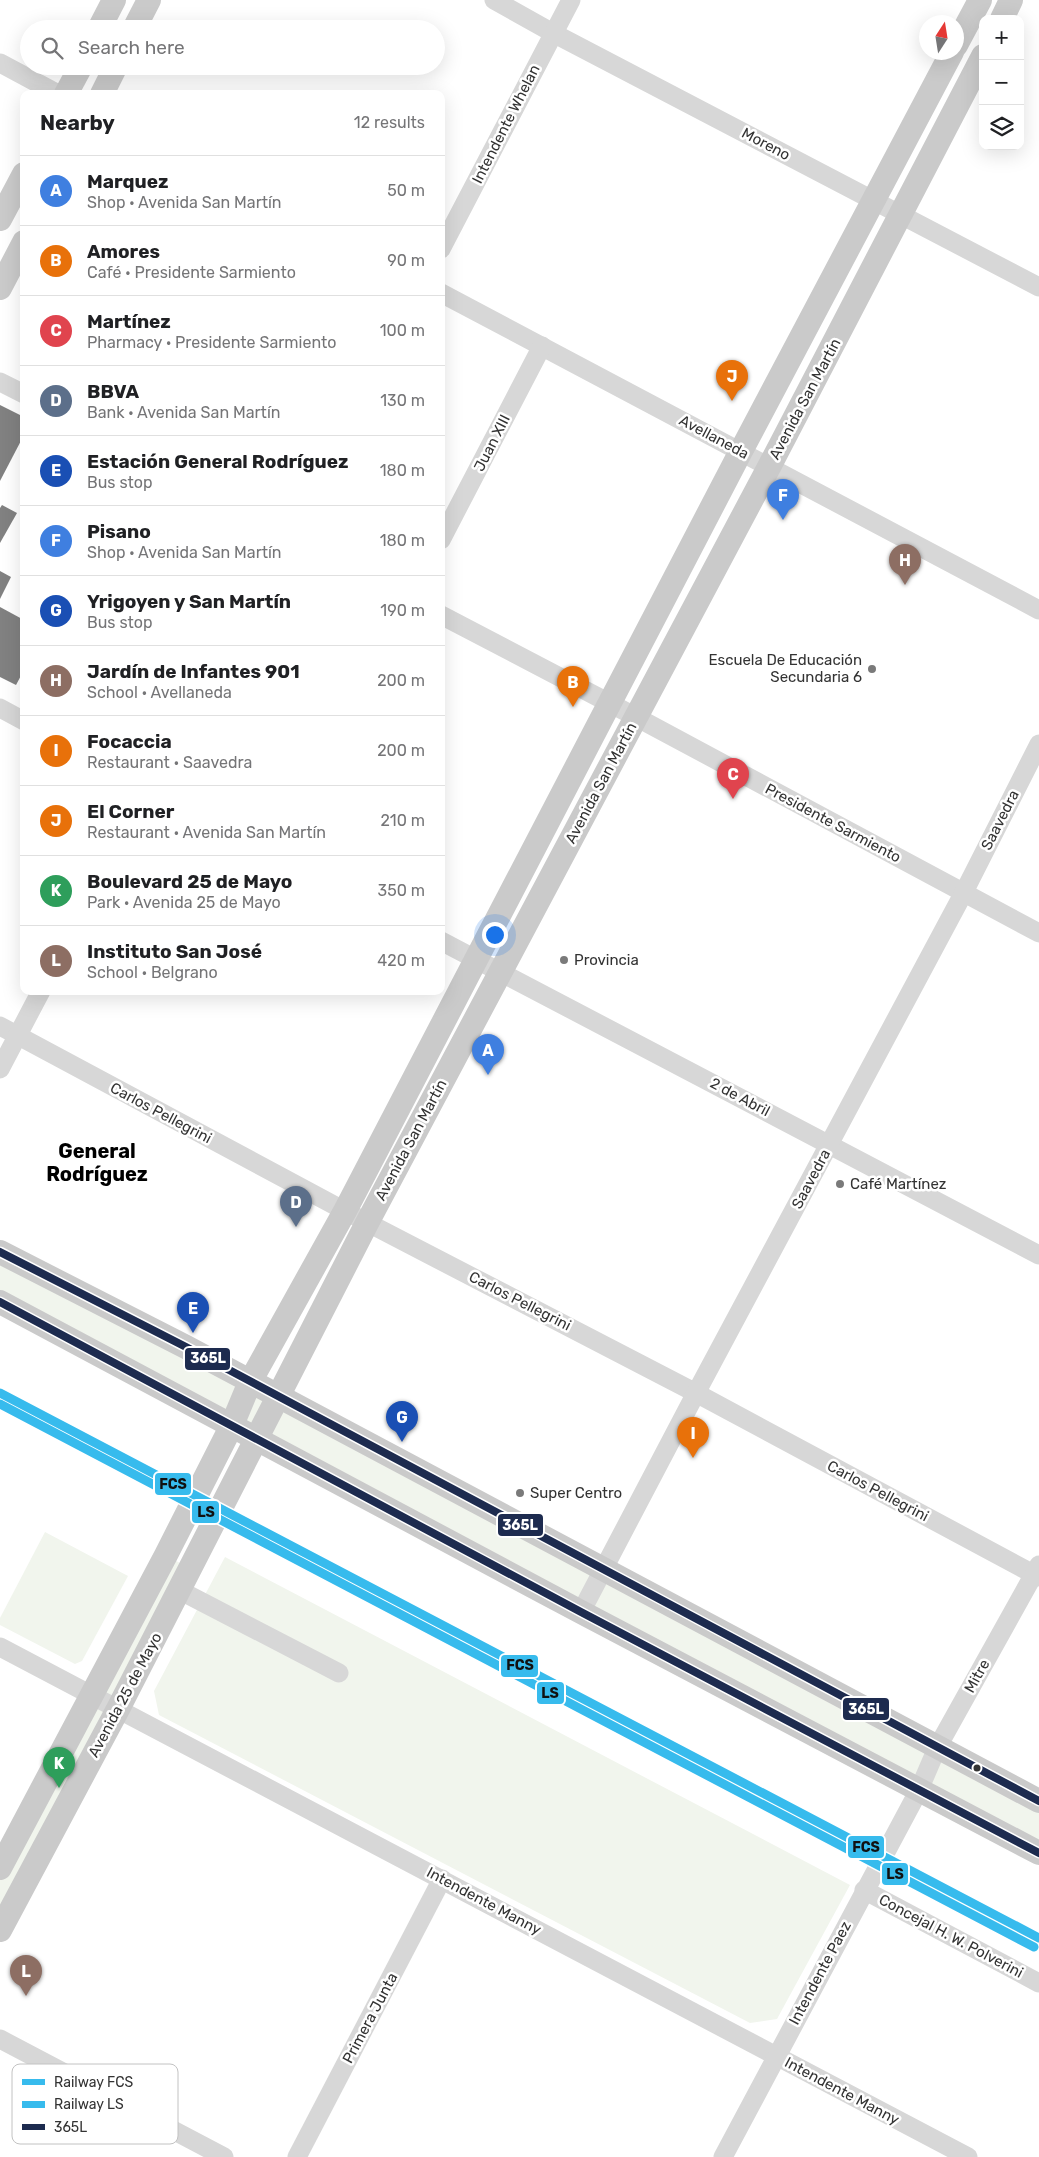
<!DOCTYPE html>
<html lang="en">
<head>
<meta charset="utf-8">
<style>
	body { margin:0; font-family:Rubik,sans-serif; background:#f2f2f2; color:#202124 }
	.controls { position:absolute; right:15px; top:15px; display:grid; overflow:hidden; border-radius:10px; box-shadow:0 5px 20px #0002 }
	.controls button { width:45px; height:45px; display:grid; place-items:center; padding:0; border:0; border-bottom:1px solid #e0e0e0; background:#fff; color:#202124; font:25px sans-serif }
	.compass { position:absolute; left:919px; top:15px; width:45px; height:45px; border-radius:50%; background:#fff; box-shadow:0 5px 20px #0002; rotate:12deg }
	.you { position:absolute; left:494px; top:934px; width:18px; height:18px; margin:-12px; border:4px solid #fff; border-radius:50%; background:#1a73e8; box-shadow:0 0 0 8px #1a73e833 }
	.badge { display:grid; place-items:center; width:32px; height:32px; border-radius:50%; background:#7a7a7a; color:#fff; font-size:16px; font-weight:700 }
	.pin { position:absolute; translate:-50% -41px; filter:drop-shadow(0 1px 2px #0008) }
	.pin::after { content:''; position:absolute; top:26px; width:18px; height:15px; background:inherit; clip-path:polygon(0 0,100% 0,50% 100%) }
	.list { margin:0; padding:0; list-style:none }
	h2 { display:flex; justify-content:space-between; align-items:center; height:65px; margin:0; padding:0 20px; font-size:21px }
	h2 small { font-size:16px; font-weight:400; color:#757577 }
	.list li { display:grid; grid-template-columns:32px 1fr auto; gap:15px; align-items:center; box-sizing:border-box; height:70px; padding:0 20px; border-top:1px solid #e0e0e0 }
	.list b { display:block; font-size:19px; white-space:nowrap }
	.list p { margin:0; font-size:16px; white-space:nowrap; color:#757577 }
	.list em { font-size:16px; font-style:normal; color:#757577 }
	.icon { flex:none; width:28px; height:28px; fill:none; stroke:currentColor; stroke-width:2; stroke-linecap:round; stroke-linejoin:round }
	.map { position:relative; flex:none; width:1039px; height:2157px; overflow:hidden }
	.search { position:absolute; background:#fff; box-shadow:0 5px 20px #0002; left:20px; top:20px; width:425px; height:55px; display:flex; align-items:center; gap:12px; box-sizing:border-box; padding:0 18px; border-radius:28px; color:#757577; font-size:19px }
	.panel { position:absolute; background:#fff; box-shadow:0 5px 20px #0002; left:20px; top:90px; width:425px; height:905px; border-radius:10px }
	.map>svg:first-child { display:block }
</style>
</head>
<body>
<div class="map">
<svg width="1039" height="2157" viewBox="0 0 1039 2157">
	<rect width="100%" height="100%" fill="#fff"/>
	<!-- green -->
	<g fill="#f1f5ed">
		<path d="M0 1252 1039 1801V1853L0 1302Z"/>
		<path d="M45 1532 128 1576 82 1661 75 1664 0 1625V1618Z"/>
		<path d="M166 1555 190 1569 0 1930V1868Z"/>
		<path d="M225 1557 850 1885 777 2019 750 2023 159 1715 154 1691Z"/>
	</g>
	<!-- building -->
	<g fill="#818181">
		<path d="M0 405 24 417V435L0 481Z"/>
		<path d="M2 505 17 513 0 543V508Z"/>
		<path d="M0 571 11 577 0 599Z"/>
		<path d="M0 607 24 620V670L16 685 0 677Z"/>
	</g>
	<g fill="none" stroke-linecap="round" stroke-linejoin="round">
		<!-- minor -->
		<g stroke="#d7d7d7" stroke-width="19">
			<path d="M494 0 553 33 1039 287"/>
			<path d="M0 63 58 94"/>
			<path d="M441 249 571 0"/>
			<path d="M441 293 1039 610"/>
			<path d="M0 382 24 394"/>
			<path d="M441 540 542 346"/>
			<path d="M441 615 636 717 1039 933"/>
			<path d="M0 708 24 721"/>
			<path d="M441 941 1039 1255"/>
			<path d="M0 1026 345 1211 696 1393 1039 1577"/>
			<path d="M0 1069 41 991"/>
			<path d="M179 1590 339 1673"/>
			<path d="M581 1612 696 1393 963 894 1039 744"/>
			<path d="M0 1647 968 2157"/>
			<path d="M864 1890 1039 1983"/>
			<path d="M0 2039 224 2157"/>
			<path d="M297 2157 442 1879"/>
			<path d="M723 2157 919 1790 937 1748 1039 1565"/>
		</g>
		<!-- major -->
		<g stroke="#cacaca" stroke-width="24">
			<path d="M1002 19 1011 0"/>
			<path d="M99 29 114 0"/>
			<path d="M134 29 149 0"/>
			<path d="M956 45 980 0"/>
			<path d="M66 94 81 66"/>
			<path d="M102 94 116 66"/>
			<path d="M0 219 24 174"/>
			<path d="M0 288 24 242"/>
			<path d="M0 1252 186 1347 1039 1801"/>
			<path d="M0 1302 581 1612 1039 1853"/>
			<path d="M0 1868 166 1555 232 1425 250 1382 345 1211 741 451 952 52"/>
			<path d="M0 1930 118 1709 367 1223 769 467 983 56"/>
		</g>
		<!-- bus-1 casing -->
		<g stroke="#fff" stroke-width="11">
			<g id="bus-1">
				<path d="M0 1252 186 1347 1039 1801"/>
				<path d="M0 1302 581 1612 1039 1853"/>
			</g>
		</g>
		<!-- bus-1 -->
		<use href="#bus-1" stroke="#1d2b4f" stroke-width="8"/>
		<!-- rail-1 casing -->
		<g stroke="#fff" stroke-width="12">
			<path id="rail-1" d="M0 1393 1039 1938"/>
		</g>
		<!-- rail-2 casing -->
		<g stroke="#fff" stroke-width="12">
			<path id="rail-2" d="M0 1404 1034 1947"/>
		</g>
		<!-- rail-1 -->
		<use href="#rail-1" stroke="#37bbed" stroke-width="9"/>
		<!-- rail-2 -->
		<use href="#rail-2" stroke="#37bbed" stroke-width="9"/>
	</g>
	<!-- markers -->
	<g fill="#7a7a7a" stroke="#fff" stroke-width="2">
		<circle cx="872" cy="669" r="5"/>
		<circle cx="564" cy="960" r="5"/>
		<circle cx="840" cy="1184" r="5"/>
		<circle cx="520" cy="1493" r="5"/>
	</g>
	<circle fill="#333" stroke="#fff" stroke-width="2" cx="977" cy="1768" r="4.5"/>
	<g text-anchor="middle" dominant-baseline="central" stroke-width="5" stroke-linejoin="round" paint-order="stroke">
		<!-- street labels -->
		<g font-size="15" fill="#333" stroke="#fff">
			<text transform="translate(506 124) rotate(-63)">Intendente Whelan</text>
			<text transform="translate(766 144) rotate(28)">Moreno</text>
			<text transform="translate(805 399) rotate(-62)">Avenida San Martín</text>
			<text transform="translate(714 437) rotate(28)">Avellaneda</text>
			<text transform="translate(492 443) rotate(-63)">Juan XIII</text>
			<text transform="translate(601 783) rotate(-62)">Avenida San Martín</text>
			<text transform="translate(1000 820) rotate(-63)">Saavedra</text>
			<text transform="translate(833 823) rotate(28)">Presidente Sarmiento</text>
			<text transform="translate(740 1097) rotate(28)">2 de Abril</text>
			<text transform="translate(161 1113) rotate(28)">Carlos Pellegrini</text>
			<text transform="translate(411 1140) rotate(-62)">Avenida San Martín</text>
			<text transform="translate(811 1179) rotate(-62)">Saavedra</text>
			<text transform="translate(520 1301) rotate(27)">Carlos Pellegrini</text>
			<text transform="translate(878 1491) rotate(28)">Carlos Pellegrini</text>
			<text transform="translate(977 1676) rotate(-61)">Mitre</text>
			<text transform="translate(125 1695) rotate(-62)">Avenida 25 de Mayo</text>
			<text transform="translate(484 1901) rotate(28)">Intendente Manny</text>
			<text transform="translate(951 1936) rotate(28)">Concejal H. W. Polverini</text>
			<text transform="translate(820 1973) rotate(-62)">Intendente Paez</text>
			<text transform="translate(370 2018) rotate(-62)">Primera Junta</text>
			<text transform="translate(842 2091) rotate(28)">Intendente Manny</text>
		</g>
		<!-- poi labels -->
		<g font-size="15" fill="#333" stroke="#fff" text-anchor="start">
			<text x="862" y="660" text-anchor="end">Escuela De Educación<tspan x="862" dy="17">Secundaria 6</tspan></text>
			<text x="574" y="960">Provincia</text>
			<text x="850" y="1184">Café Martínez</text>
			<text x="530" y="1493">Super Centro</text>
		</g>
		<!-- district labels -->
		<g font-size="20" font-weight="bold" fill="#000" stroke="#fff">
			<text x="97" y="1151">General<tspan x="97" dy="23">Rodríguez</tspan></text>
		</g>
	</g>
	<!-- legend -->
	<rect x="12" y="2064" width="166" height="80" rx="8" fill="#fff" stroke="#c2c2c2" stroke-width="1"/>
	<rect x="22" y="2079" width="23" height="6" fill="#37bbed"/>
	<rect x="22" y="2101" width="23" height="7" fill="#37bbed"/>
	<rect x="22" y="2124" width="23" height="6" fill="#1d2b4f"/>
	<g font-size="14" fill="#333">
		<text x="54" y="2087">Railway FCS</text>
		<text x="54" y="2109">Railway LS</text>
		<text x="54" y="2132">365L</text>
	</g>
	<g stroke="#fff" stroke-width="2">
		<rect x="184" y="1347" width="47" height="24" rx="5" fill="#1d2b4f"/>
		<rect x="154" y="1472" width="38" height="24" rx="5" fill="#37bbed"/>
		<rect x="191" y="1500" width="29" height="24" rx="5" fill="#37bbed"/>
		<rect x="497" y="1513" width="47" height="24" rx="5" fill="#1d2b4f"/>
		<rect x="500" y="1654" width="39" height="24" rx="5" fill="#37bbed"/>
		<rect x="536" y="1681" width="29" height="24" rx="5" fill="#37bbed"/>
		<rect x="842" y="1697" width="48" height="24" rx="5" fill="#1d2b4f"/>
		<rect x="847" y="1835" width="38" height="24" rx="5" fill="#37bbed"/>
		<rect x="881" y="1862" width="28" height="24" rx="5" fill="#37bbed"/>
	</g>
	<g font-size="14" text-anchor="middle" font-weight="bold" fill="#fff">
		<text x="208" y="1363">365L</text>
		<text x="520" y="1530">365L</text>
		<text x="866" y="1714">365L</text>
	</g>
	<g font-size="14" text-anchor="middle" font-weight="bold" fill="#111">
		<text x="173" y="1489">FCS</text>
		<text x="206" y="1517">LS</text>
		<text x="520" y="1670">FCS</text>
		<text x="550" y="1698">LS</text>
		<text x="866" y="1852">FCS</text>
		<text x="895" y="1879">LS</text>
	</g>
</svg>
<div class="controls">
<button>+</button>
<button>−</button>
<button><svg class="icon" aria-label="layers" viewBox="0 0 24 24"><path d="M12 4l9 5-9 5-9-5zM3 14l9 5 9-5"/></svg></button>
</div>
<svg class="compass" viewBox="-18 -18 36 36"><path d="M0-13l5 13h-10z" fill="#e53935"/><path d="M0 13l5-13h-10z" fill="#757577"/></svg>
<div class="you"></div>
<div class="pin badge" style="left:488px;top:1075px;background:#3f7fe0">A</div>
<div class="pin badge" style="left:573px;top:707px;background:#e8710a">B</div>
<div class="pin badge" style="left:733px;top:799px;background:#e0444e">C</div>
<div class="pin badge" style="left:296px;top:1227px;background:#5c6f8a">D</div>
<div class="pin badge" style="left:193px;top:1333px;background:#1a4fb4">E</div>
<div class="pin badge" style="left:783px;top:520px;background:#3f7fe0">F</div>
<div class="pin badge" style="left:402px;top:1442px;background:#1a4fb4">G</div>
<div class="pin badge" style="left:905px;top:585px;background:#8d6e63">H</div>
<div class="pin badge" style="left:693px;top:1458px;background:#e8710a">I</div>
<div class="pin badge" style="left:732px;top:401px;background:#e8710a">J</div>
<div class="pin badge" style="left:59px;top:1788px;background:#2e9e5b">K</div>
<div class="pin badge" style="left:26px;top:1996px;background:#8d6e63">L</div>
<div class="search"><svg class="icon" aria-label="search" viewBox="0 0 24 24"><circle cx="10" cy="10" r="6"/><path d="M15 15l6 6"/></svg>Search here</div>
<section class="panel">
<h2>Nearby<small>12 results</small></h2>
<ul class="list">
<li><span class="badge" style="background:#3f7fe0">A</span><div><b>Marquez</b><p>Shop · Avenida San Martín</p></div><em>50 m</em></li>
<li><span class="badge" style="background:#e8710a">B</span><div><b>Amores</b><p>Café · Presidente Sarmiento</p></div><em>90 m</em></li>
<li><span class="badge" style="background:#e0444e">C</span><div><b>Martínez</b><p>Pharmacy · Presidente Sarmiento</p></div><em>100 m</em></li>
<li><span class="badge" style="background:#5c6f8a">D</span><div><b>BBVA</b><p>Bank · Avenida San Martín</p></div><em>130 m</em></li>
<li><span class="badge" style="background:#1a4fb4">E</span><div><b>Estación General Rodríguez</b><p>Bus stop</p></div><em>180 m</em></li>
<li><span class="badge" style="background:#3f7fe0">F</span><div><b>Pisano</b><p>Shop · Avenida San Martín</p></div><em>180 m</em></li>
<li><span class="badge" style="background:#1a4fb4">G</span><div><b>Yrigoyen y San Martín</b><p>Bus stop</p></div><em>190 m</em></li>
<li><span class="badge" style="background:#8d6e63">H</span><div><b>Jardín de Infantes 901</b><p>School · Avellaneda</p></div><em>200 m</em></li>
<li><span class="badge" style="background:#e8710a">I</span><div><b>Focaccia</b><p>Restaurant · Saavedra</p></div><em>200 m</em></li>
<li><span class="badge" style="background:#e8710a">J</span><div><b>El Corner</b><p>Restaurant · Avenida San Martín</p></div><em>210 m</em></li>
<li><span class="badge" style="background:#2e9e5b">K</span><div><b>Boulevard 25 de Mayo</b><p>Park · Avenida 25 de Mayo</p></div><em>350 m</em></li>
<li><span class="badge" style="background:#8d6e63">L</span><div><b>Instituto San José</b><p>School · Belgrano</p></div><em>420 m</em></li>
</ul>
</section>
</div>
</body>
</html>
